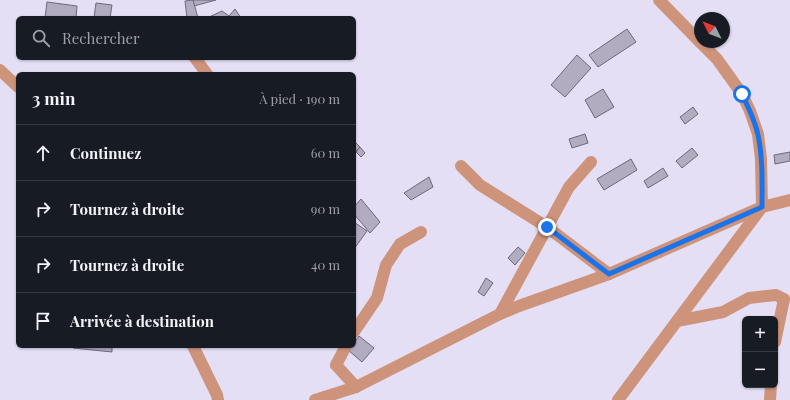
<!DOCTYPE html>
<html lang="fr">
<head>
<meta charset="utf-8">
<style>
	body { margin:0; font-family:"Playfair Display",serif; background:#242831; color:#f1f3f6 }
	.controls { position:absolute; right:12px; bottom:12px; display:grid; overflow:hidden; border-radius:6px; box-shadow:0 1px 3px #0004 }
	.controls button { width:36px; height:36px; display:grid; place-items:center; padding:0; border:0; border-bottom:1px solid #363941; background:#171b24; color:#f1f3f6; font:20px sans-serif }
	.compass { position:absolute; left:694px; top:12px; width:36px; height:36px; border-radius:50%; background:#171b24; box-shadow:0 1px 3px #0004; rotate:312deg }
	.stop { position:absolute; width:12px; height:12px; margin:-9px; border:3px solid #1a73e8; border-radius:50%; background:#fff }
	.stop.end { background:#1a73e8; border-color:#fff; box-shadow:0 1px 4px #0008 }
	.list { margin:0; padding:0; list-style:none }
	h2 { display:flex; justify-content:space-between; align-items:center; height:52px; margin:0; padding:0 16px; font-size:17px }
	h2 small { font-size:13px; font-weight:400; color:#9ea1a6 }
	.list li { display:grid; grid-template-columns:26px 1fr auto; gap:12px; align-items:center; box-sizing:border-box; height:56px; padding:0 16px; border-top:1px solid #363941 }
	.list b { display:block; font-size:15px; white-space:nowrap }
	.list em { font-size:13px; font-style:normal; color:#9ea1a6 }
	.icon { flex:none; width:22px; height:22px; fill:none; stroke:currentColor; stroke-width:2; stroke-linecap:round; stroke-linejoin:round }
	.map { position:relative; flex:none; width:790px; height:400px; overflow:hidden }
	.search { position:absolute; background:#171b24; box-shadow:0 1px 3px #0004; left:16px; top:16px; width:340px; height:44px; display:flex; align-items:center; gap:10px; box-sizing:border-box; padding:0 14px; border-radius:6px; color:#9ea1a6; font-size:15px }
	.panel { position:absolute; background:#171b24; box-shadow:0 1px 3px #0004; left:16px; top:72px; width:340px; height:276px; border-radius:6px }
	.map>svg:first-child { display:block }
</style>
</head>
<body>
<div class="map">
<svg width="790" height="400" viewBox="0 0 790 400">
	<rect width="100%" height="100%" fill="#e4dff4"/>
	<!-- building -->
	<g fill="#b1acc0" stroke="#6d687a">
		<path d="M193 0H216L194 6Z"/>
		<path d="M193 0 198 18H187L185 1Z"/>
		<path d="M47 2 77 6 76 18H45Z"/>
		<path d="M96 3 112 5 110 18H94Z"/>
		<path d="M235 9 241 18H230L229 16Z"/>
		<path d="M222 11 229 16 228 18H207Z"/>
		<path d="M627 29 636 42 598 67 589 55Z"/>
		<path d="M577 55 591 68 565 97 551 85Z"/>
		<path d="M603 89 614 107 595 118 585 100Z"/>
		<path d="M693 107 698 114 685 124 680 117Z"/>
		<path d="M585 134 588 143 572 148 569 139Z"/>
		<path d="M354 141 360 147 354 153Z"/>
		<path d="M360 147 365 153 361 157 356 152Z"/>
		<path d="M692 148 698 155 682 168 676 161Z"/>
		<path d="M790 152V161L775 164 774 155Z"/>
		<path d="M631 159 637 170 604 190 597 179Z"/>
		<path d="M663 168 668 176 648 188 644 181Z"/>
		<path d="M429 177 433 187 411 200 404 193Z"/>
		<path d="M361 199 380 222 370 233 354 214V207Z"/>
		<path d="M354 222 367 231 354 249Z"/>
		<path d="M518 247 525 253 515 265 508 258Z"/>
		<path d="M486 278 493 283 484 296 478 292Z"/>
		<path d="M359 336 374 348 362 362 348 350 351 346H354V343Z"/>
		<path d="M73 346H112V352L73 348Z"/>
	</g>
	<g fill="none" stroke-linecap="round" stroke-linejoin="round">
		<!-- minor -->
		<g stroke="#ce937b" stroke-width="12">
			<path d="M659 0 700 42"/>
			<path d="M195 58 207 74"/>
			<path d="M0 70 18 87"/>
			<path d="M461 166 480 185 547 227 609 274"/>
			<path d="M500 314 569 187 591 162"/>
			<path d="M677 321 723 312 749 298 776 295 784 299 775 342"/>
			<path d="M354 332 377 298 386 265 400 244 421 232"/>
			<path d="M193 346 217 395 218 400"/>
			<path d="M346 346 336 365 356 387"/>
			<path d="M315 400 356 387 500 314 519 306 609 274 762 207 790 200"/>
			<path d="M618 400 762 207 761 159 758 134 750 111 742 94 717 59 700 42"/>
			<path d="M770 400 771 385"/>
		</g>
	</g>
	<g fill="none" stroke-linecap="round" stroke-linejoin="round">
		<!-- route -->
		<path stroke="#1a73e8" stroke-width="5" d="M547 227 609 274 762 207C762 183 763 158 758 135 755 120 748 107 742 94"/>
	</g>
</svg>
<div class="controls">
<button>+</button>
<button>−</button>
</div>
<svg class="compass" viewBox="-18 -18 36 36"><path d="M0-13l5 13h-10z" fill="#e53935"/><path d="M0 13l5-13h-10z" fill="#9ea1a6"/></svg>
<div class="stop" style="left:742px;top:94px"></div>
<div class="stop end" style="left:547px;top:227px"></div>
<div class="search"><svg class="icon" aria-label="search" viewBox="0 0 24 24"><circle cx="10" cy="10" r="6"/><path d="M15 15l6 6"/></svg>Rechercher</div>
<section class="panel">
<h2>3 min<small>À pied · 190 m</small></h2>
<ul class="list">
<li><svg class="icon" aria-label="ahead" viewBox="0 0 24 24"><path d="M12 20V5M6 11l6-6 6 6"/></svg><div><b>Continuez</b></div><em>60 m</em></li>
<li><svg class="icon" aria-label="right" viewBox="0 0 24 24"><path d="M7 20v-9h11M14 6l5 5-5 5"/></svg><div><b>Tournez à droite</b></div><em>90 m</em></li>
<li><svg class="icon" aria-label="right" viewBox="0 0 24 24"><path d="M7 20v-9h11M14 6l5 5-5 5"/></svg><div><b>Tournez à droite</b></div><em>40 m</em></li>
<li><svg class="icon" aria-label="arrive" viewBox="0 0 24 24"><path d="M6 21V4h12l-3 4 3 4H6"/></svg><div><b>Arrivée à destination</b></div></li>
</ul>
</section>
</div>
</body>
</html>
